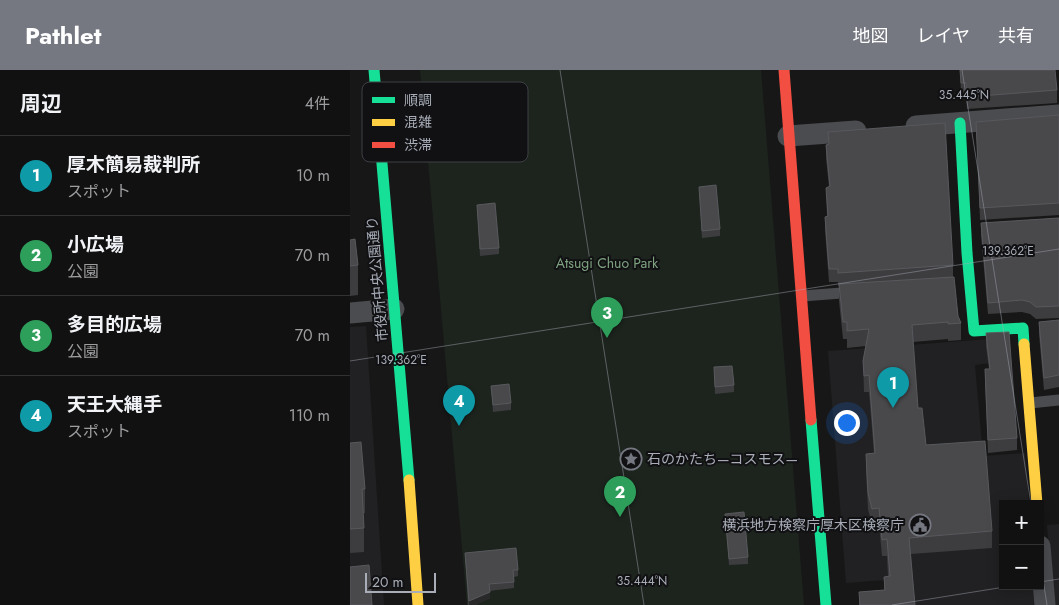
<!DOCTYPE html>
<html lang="ja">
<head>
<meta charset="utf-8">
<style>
	body { margin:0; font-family:Jost,"Noto Sans JP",sans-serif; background:#1e1f1f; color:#f1f3f6 }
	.controls { position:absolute; right:15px; bottom:15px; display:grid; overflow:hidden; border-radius:0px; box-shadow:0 2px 12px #0003 }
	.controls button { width:45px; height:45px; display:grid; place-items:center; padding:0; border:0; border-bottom:1px solid #303131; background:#111; color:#f1f3f6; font:25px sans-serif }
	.scale { position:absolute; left:15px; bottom:12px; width:71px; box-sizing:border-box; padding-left:5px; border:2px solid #a8adb8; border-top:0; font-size:14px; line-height:18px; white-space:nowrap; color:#a8adb8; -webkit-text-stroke:4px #111113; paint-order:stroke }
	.you { position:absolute; left:496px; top:352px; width:18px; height:18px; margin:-12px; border:4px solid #fff; border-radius:50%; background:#1a73e8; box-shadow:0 0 0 8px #1a73e833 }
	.badge { display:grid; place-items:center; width:32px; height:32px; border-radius:50%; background:#757880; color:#fff; font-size:16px; font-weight:700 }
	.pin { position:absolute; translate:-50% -41px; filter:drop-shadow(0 1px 2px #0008) }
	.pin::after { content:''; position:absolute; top:26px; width:18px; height:15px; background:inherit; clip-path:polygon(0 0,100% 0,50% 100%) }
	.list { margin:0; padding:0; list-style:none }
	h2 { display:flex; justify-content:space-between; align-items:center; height:65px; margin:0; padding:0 20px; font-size:21px }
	h2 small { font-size:16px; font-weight:400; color:#9c9d9f }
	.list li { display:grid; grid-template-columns:32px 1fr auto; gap:15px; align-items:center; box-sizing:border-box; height:80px; padding:0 20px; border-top:1px solid #303131 }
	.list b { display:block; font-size:19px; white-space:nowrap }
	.list p { margin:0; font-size:16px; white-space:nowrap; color:#9c9d9f }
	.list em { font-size:16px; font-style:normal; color:#9c9d9f }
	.map { position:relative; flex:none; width:709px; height:535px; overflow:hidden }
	header { display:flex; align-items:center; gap:30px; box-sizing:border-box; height:70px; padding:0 25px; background:#757880; color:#fff }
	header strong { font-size:24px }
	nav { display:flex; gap:28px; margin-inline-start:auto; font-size:18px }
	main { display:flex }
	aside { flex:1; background:#111 }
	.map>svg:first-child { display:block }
</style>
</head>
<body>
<header>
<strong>Pathlet</strong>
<nav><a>地図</a><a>レイヤ</a><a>共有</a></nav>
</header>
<main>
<aside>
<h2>周辺<small>4件</small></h2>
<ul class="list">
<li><span class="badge" style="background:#0f9aa8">1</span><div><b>厚木簡易裁判所</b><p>スポット</p></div><em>10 m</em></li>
<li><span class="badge" style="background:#2e9e5b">2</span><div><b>小広場</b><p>公園</p></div><em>70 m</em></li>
<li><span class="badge" style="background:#2e9e5b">3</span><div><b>多目的広場</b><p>公園</p></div><em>70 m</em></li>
<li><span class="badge" style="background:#0f9aa8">4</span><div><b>天王大縄手</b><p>スポット</p></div><em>110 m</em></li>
</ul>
</aside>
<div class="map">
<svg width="709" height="535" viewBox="0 0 709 535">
	<rect width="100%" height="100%" fill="#171717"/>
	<!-- built -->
	<g fill="#212123">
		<path d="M16 256 34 535H0V257Z"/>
		<path d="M640 269 642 293 625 295 633 386 675 383 679 434H653V516H685L686 535H564L562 508 496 513 478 281Z"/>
		<path d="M709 454V535H703L697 455Z"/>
	</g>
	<!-- green -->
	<path fill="#1d241e" d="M70 0H411L454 535H117Z"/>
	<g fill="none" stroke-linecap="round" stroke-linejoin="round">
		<!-- lane -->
		<g stroke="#4b4c50" stroke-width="11">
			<path d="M452 226 505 222"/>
			<path d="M680 333 709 330"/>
		</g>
		<!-- street -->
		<g stroke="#4b4c50" stroke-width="21">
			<path d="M566 56 709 45"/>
			<path d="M438 66 506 61"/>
			<path d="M0 243 44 239"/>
			<path d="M690 476 695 535"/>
		</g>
		<!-- fast -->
		<g stroke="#16e098" stroke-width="11">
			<path d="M24 0 59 410"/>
			<path d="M610 53 617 183 624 261 673 258 674 274"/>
			<path d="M461 350 476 535"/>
		</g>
		<!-- slow -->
		<g stroke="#ffcf43" stroke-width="11">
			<path d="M674 274 687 434"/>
			<path d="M59 410 68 535"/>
		</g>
		<!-- jam -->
		<path stroke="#f24e42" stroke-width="11" d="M434 0 461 350"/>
	</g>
	<!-- wall -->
	<g fill="#3d3d3f">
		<path d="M610 0H705L707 20V33L617 39 616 25H611Z"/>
		<path d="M709 45V145L630 150 626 52Z"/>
		<path d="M478 62 603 195V207L608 246 611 253V270L598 271V269L563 272 568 338 576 375 642 461V478L561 484 565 535H509V522L534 520V507L538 506 537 486H532L529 454 522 455 518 439 516 400V384L524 383 519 322H514L513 291 516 276 497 278V269H493L489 231V216H488V212H479L475 160V147L477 146 476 118 479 117 476 88V75H478Z"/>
		<path d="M349 117 370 159V166L352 168Z"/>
		<path d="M127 135 149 178V184L130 186Z"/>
		<path d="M709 148V248L686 249 680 244 672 242 638 244 631 165V153Z"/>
		<path d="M0 170 8 195V225L0 226Z"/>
		<path d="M709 250V317L694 320 689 264V252Z"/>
		<path d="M636 263 667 368V380L638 383 635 312V299H639L636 276Z"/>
		<path d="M364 297 384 315V322L365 324Z"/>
		<path d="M141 316 161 333V340L143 342Z"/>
		<path d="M0 373 15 419V443H13L14 458V482L0 483Z"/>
		<path d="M375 444 398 487V494L379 495Z"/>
		<path d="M115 483 168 500V506L164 507V518L139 521 140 528 125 535H118Z"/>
	</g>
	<!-- shaded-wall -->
	<path fill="#29292a" d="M140 522V528L125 535H119V531Z"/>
	<!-- building -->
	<g fill="#49494c" stroke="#58595d">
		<path d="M610 0H705L707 20 617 27 616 13H611Z"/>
		<path d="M709 45V133L630 138 626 52Z"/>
		<path d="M595 53 603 195 488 203V199H479L475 147 478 146 476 118 480 116 476 75 479 74 478 62Z"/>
		<path d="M366 115 370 159 352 161 349 117Z"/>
		<path d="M145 133 149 178 130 179 127 135Z"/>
		<path d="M709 148V236L686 237 680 232 672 230 638 233 631 153Z"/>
		<path d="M5 169 8 195 0 196V170Z"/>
		<path d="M604 207 608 246 611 253 598 254V252L562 255 568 338H572L576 375 635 371 642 461 559 468 565 535H510L509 522 535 520 534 507 540 506 537 469 532 470 529 438 522 439 518 423 516 384 525 383 519 305 514 306 513 291 519 259 497 261V252H493L489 214Z"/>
		<path d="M709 250V305L694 308 689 252Z"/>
		<path d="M659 262 667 368 638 370 635 299H640L636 263Z"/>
		<path d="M382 296 384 315 365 317 364 297Z"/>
		<path d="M159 314 161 333 143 335 141 316Z"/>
		<path d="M11 372 15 419H12L14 458 0 459V373Z"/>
		<path d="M394 442 398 487 379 489 375 444Z"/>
		<path d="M166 478 168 500H163L164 512 139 514 140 522 119 531 115 483Z"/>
		<path d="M19 495 22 535H0V497Z"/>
	</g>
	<!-- ticks -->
	<path fill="none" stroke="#a8adb8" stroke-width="1" stroke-opacity="0.45" d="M210 0 294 535M612 0 681 434M0 291 709 179M690 491 697 535M690 512 709 509M542 535 661 516"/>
	<!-- icons -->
	<defs>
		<g id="sight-ring" transform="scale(1.125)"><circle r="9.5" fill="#111113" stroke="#757880" stroke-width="1.5"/><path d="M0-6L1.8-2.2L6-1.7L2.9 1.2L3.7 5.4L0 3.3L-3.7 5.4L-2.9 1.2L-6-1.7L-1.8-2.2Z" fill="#757880"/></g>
		<g id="civic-ring" transform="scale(1.125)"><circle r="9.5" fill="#111113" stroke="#757880" stroke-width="1.5"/><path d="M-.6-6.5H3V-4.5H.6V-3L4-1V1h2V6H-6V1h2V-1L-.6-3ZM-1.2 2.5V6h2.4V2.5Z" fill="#757880"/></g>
	</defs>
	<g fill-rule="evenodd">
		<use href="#sight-ring" x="281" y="389"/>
		<use href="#civic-ring" x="570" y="455"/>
	</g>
	<g text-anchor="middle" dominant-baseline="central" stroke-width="4" stroke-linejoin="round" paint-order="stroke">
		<!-- park labels -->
		<g font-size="14" fill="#7fa381" stroke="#111113">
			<text x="257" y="193">Atsugi Chuo Park</text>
		</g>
		<!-- street labels -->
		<g font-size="14" fill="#a8adb8" stroke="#111113">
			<text transform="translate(27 209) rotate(-95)">市役所中央公園通り</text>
		</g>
		<!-- poi labels -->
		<g font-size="14" fill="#a8adb8" stroke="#111113" text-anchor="start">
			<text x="297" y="389">石のかたち—コスモス—</text>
			<text x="554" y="455" text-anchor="end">横浜地方検察庁厚木区検察庁</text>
		</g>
	</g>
	<!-- legend -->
	<rect x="12" y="12" width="166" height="80" rx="8" fill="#111113" stroke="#3e4045" stroke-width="1"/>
	<rect x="22" y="27" width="23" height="6" fill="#16e098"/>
	<rect x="22" y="49" width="23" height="7" fill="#ffcf43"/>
	<rect x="22" y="72" width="23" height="6" fill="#f24e42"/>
	<g font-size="14" fill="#a8adb8">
		<text x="54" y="35">順調</text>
		<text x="54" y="57">混雑</text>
		<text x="54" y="80">渋滞</text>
	</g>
	<g font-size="12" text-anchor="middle" fill="#a8adb8" stroke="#111113" stroke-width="4" stroke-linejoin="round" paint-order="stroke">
		<text x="614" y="29">35.445°N</text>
		<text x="658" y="185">139.362°E</text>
		<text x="51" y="294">139.362°E</text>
		<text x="292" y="515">35.444°N</text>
	</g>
</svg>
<div class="controls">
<button>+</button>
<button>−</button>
</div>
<div class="scale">20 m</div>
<div class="you"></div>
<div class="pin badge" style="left:543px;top:338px;background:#0f9aa8">1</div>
<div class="pin badge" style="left:270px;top:447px;background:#2e9e5b">2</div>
<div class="pin badge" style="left:257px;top:268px;background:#2e9e5b">3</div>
<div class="pin badge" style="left:109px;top:356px;background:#0f9aa8">4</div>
</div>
</main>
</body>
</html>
